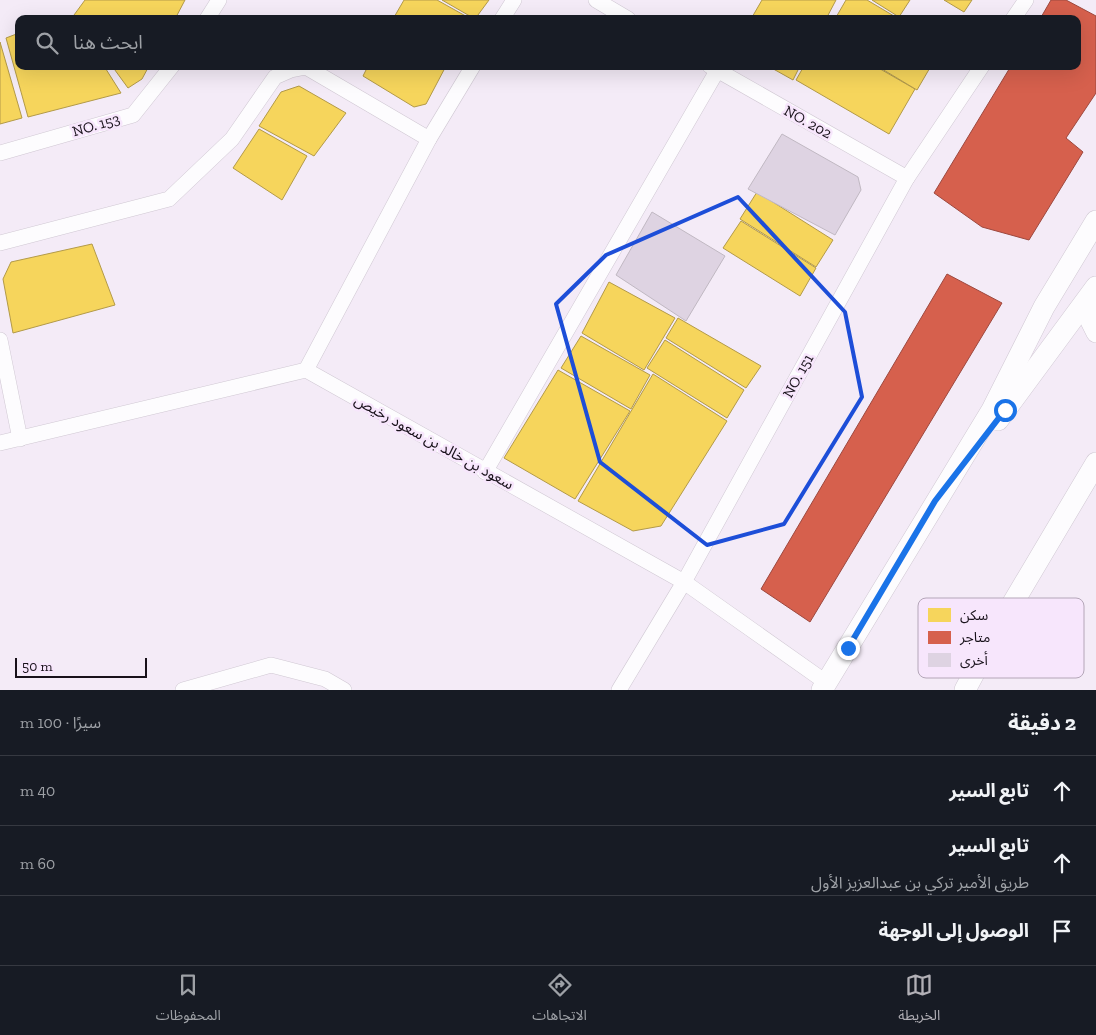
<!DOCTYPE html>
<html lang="ar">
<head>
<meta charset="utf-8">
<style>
	body { margin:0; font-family:"Zilla Slab","Noto Sans Arabic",serif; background:#20242c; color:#f1f3f6; direction:rtl }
	.scale { position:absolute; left:15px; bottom:12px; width:132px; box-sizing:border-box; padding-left:5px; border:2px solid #18111a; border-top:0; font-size:14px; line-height:18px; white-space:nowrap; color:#18111a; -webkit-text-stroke:4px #f7e6fc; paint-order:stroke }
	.stop { position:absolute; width:15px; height:15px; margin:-11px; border:4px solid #1a73e8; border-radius:50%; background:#fff }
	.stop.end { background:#1a73e8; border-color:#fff; box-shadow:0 1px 5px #0008 }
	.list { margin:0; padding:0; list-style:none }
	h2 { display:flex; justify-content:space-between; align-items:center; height:65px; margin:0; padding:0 20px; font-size:21px }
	h2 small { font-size:16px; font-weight:400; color:#9ea1a6 }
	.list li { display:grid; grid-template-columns:32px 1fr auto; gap:15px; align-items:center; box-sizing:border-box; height:70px; padding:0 20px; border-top:1px solid #363941 }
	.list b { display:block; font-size:19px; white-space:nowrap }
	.list p { margin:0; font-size:16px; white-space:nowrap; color:#9ea1a6 }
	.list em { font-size:16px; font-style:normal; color:#9ea1a6 }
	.icon { flex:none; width:28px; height:28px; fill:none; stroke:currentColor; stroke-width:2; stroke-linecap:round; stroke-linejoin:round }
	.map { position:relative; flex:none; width:1096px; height:690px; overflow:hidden; direction:ltr }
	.search { position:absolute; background:#171b24; box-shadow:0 5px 20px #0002; left:15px; right:15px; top:15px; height:55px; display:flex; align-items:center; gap:12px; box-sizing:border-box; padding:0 18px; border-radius:10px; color:#9ea1a6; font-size:19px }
	.sheet { height:275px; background:#171b24 }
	nav { display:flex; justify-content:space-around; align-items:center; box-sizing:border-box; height:70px; border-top:1px solid #363941; background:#171b24; font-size:14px; color:#9ea1a6 }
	nav a { display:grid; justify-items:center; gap:2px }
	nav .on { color:#b2b0b6 }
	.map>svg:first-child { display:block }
</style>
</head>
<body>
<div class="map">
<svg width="1096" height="690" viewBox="0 0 1096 690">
	<rect width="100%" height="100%" fill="#f4ebf7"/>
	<!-- homes -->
	<g fill="#f6d55c" stroke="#b39a48">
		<path d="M85 0H185L175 19H77L74 15Z"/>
		<path d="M404 0H437L471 19H393Z"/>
		<path d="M442 0H489L475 19Z"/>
		<path d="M762 0H836L826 19H751Z"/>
		<path d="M846 0H867L899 19H835Z"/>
		<path d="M872 0H910L899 17Z"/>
		<path d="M944 0H972L964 12Z"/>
		<path d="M19 33V66H104L121 93 28 117 6 38Z"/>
		<path d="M0 42 22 118 0 124Z"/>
		<path d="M112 66H149L142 79 128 88Z"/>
		<path d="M368 66H446L426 104 414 107 363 76Z"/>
		<path d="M768 66H800L793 80Z"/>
		<path d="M804 66H875L915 89 889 134 796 80Z"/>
		<path d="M877 66H931L917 90Z"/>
		<path d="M299 86 346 113 314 156 259 126 281 92Z"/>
		<path d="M259 129 307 156 282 200 233 168Z"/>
		<path d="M757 192 833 240 816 267 740 219Z"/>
		<path d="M741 221 816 268 800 296 723 248Z"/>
		<path d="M92 244 115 305 13 333 3 279 11 262Z"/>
		<path d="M609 282 675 318 644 370 582 333Z"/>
		<path d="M678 318 761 366 746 388 666 338Z"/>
		<path d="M581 336 650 375 631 409 561 368Z"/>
		<path d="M665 340 744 390 727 418 647 368Z"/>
		<path d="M558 370 630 411 575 499 504 458Z"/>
		<path d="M653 374 727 421 661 526 633 531 578 501Z"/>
	</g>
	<!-- shops -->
	<g fill="#d6604d" stroke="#9d483e">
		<path d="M1051 0H1066L1096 16V93L1066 138 1083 152 1029 240 982 227 934 193 1011 66H1077V19H1040Z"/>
		<path d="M947 274 1002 303 810 622 761 589Z"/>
	</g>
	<!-- building -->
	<g fill="#ded3e2" stroke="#c0b8c2">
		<path d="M782 134 858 177 861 190 835 235 748 189Z"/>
		<path d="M652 212 725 256 686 321 616 275Z"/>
	</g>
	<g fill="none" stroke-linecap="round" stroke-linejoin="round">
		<!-- minor casing -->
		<g stroke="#d0c8d3" stroke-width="16">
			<g id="minor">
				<path d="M596 0 628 19"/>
				<path d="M207 19 219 0"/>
				<path d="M502 19 514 0"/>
				<path d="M1013 19 1026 0"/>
				<path d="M710 66 907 178"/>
				<path d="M0 153 133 115 172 66"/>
				<path d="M0 243 169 199 232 139 275 77 291 70 306 67 429 139"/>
				<path d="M0 340 20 439"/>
				<path d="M306 370 429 139 473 66"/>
				<path d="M0 443 306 370 684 582 827 683"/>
				<path d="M485 472 717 71"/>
				<path d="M183 690 271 665 325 679 344 690"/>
				<path d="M619 690 684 582 907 178 982 66"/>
			</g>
		</g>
		<!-- tertiary casing -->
		<g stroke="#d0c8d3" stroke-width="20">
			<path id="tertiary" d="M1096 299 1090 321 1096 333"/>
		</g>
		<!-- secondary casing -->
		<g stroke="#d0c8d3" stroke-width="22">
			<g id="secondary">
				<path d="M998 420 1096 287"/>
				<path d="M822 690 992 410 1044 307 1096 221"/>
				<path d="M965 690 998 628 1096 463"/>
			</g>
		</g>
		<!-- minor -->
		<use href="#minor" stroke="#fdfcfe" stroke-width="15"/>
		<!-- tertiary -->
		<use href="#tertiary" stroke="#fdfcfe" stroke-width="19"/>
		<!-- secondary -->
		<use href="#secondary" stroke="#fdfcfe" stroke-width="21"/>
	</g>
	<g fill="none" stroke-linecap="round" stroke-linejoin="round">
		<!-- route -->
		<path stroke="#1a73e8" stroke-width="6" d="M848 648 935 501 1005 410"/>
	</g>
	<!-- marked area -->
	<path fill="none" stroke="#1d4ed8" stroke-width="4" stroke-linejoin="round" d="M738 197 845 312 862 397 784 524 707 545 600 462 556 304 606 255Z"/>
	<g text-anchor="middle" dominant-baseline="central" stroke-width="5" stroke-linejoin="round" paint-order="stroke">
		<!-- street labels -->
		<g font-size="15" fill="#18111a" stroke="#f7e6fc">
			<text transform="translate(808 122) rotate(29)">NO. 202</text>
			<text transform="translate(96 125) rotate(-16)">NO. 153</text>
			<text transform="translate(798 376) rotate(-61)">NO. 151</text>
			<text transform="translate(434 442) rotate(29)">سعود بن خالد بن سعود رخيص</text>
		</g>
	</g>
	<!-- legend -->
	<rect x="918" y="598" width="166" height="80" rx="8" fill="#f7e6fc" stroke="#b4a6b8" stroke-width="1"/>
	<rect x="928" y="608" width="23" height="14" fill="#f6d55c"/>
	<rect x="928" y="631" width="23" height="13" fill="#d6604d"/>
	<rect x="928" y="653" width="23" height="14" fill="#ded3e2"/>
	<g font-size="14" fill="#18111a">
		<text x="960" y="620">سكن</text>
		<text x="960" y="642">متاجر</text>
		<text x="960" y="665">أخرى</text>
	</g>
</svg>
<div class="scale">50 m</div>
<div class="stop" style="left:1005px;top:410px"></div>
<div class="stop end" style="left:848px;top:648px"></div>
<div class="search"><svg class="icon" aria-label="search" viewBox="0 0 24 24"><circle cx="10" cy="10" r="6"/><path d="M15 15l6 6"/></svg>ابحث هنا</div>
</div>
<section class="sheet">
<h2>2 دقيقة<small>سيرًا · 100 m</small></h2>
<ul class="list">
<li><svg class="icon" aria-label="ahead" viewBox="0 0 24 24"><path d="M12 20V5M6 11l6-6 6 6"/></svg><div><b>تابع السير</b></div><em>40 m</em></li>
<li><svg class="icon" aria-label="ahead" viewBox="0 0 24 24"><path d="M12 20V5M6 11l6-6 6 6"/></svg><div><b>تابع السير</b><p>طريق الأمير تركي بن عبدالعزيز الأول</p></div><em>60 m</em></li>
<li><svg class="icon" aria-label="arrive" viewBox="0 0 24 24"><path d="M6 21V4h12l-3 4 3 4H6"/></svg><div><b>الوصول إلى الوجهة</b></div></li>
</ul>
</section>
<nav>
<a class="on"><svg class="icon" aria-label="map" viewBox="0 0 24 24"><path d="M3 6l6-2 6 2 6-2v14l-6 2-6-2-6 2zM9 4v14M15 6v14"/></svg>الخريطة</a>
<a><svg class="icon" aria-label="directions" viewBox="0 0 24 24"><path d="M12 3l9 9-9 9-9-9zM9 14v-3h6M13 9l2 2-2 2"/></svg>الاتجاهات</a>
<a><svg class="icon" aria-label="saved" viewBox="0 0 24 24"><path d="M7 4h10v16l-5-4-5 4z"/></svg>المحفوظات</a>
</nav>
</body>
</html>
